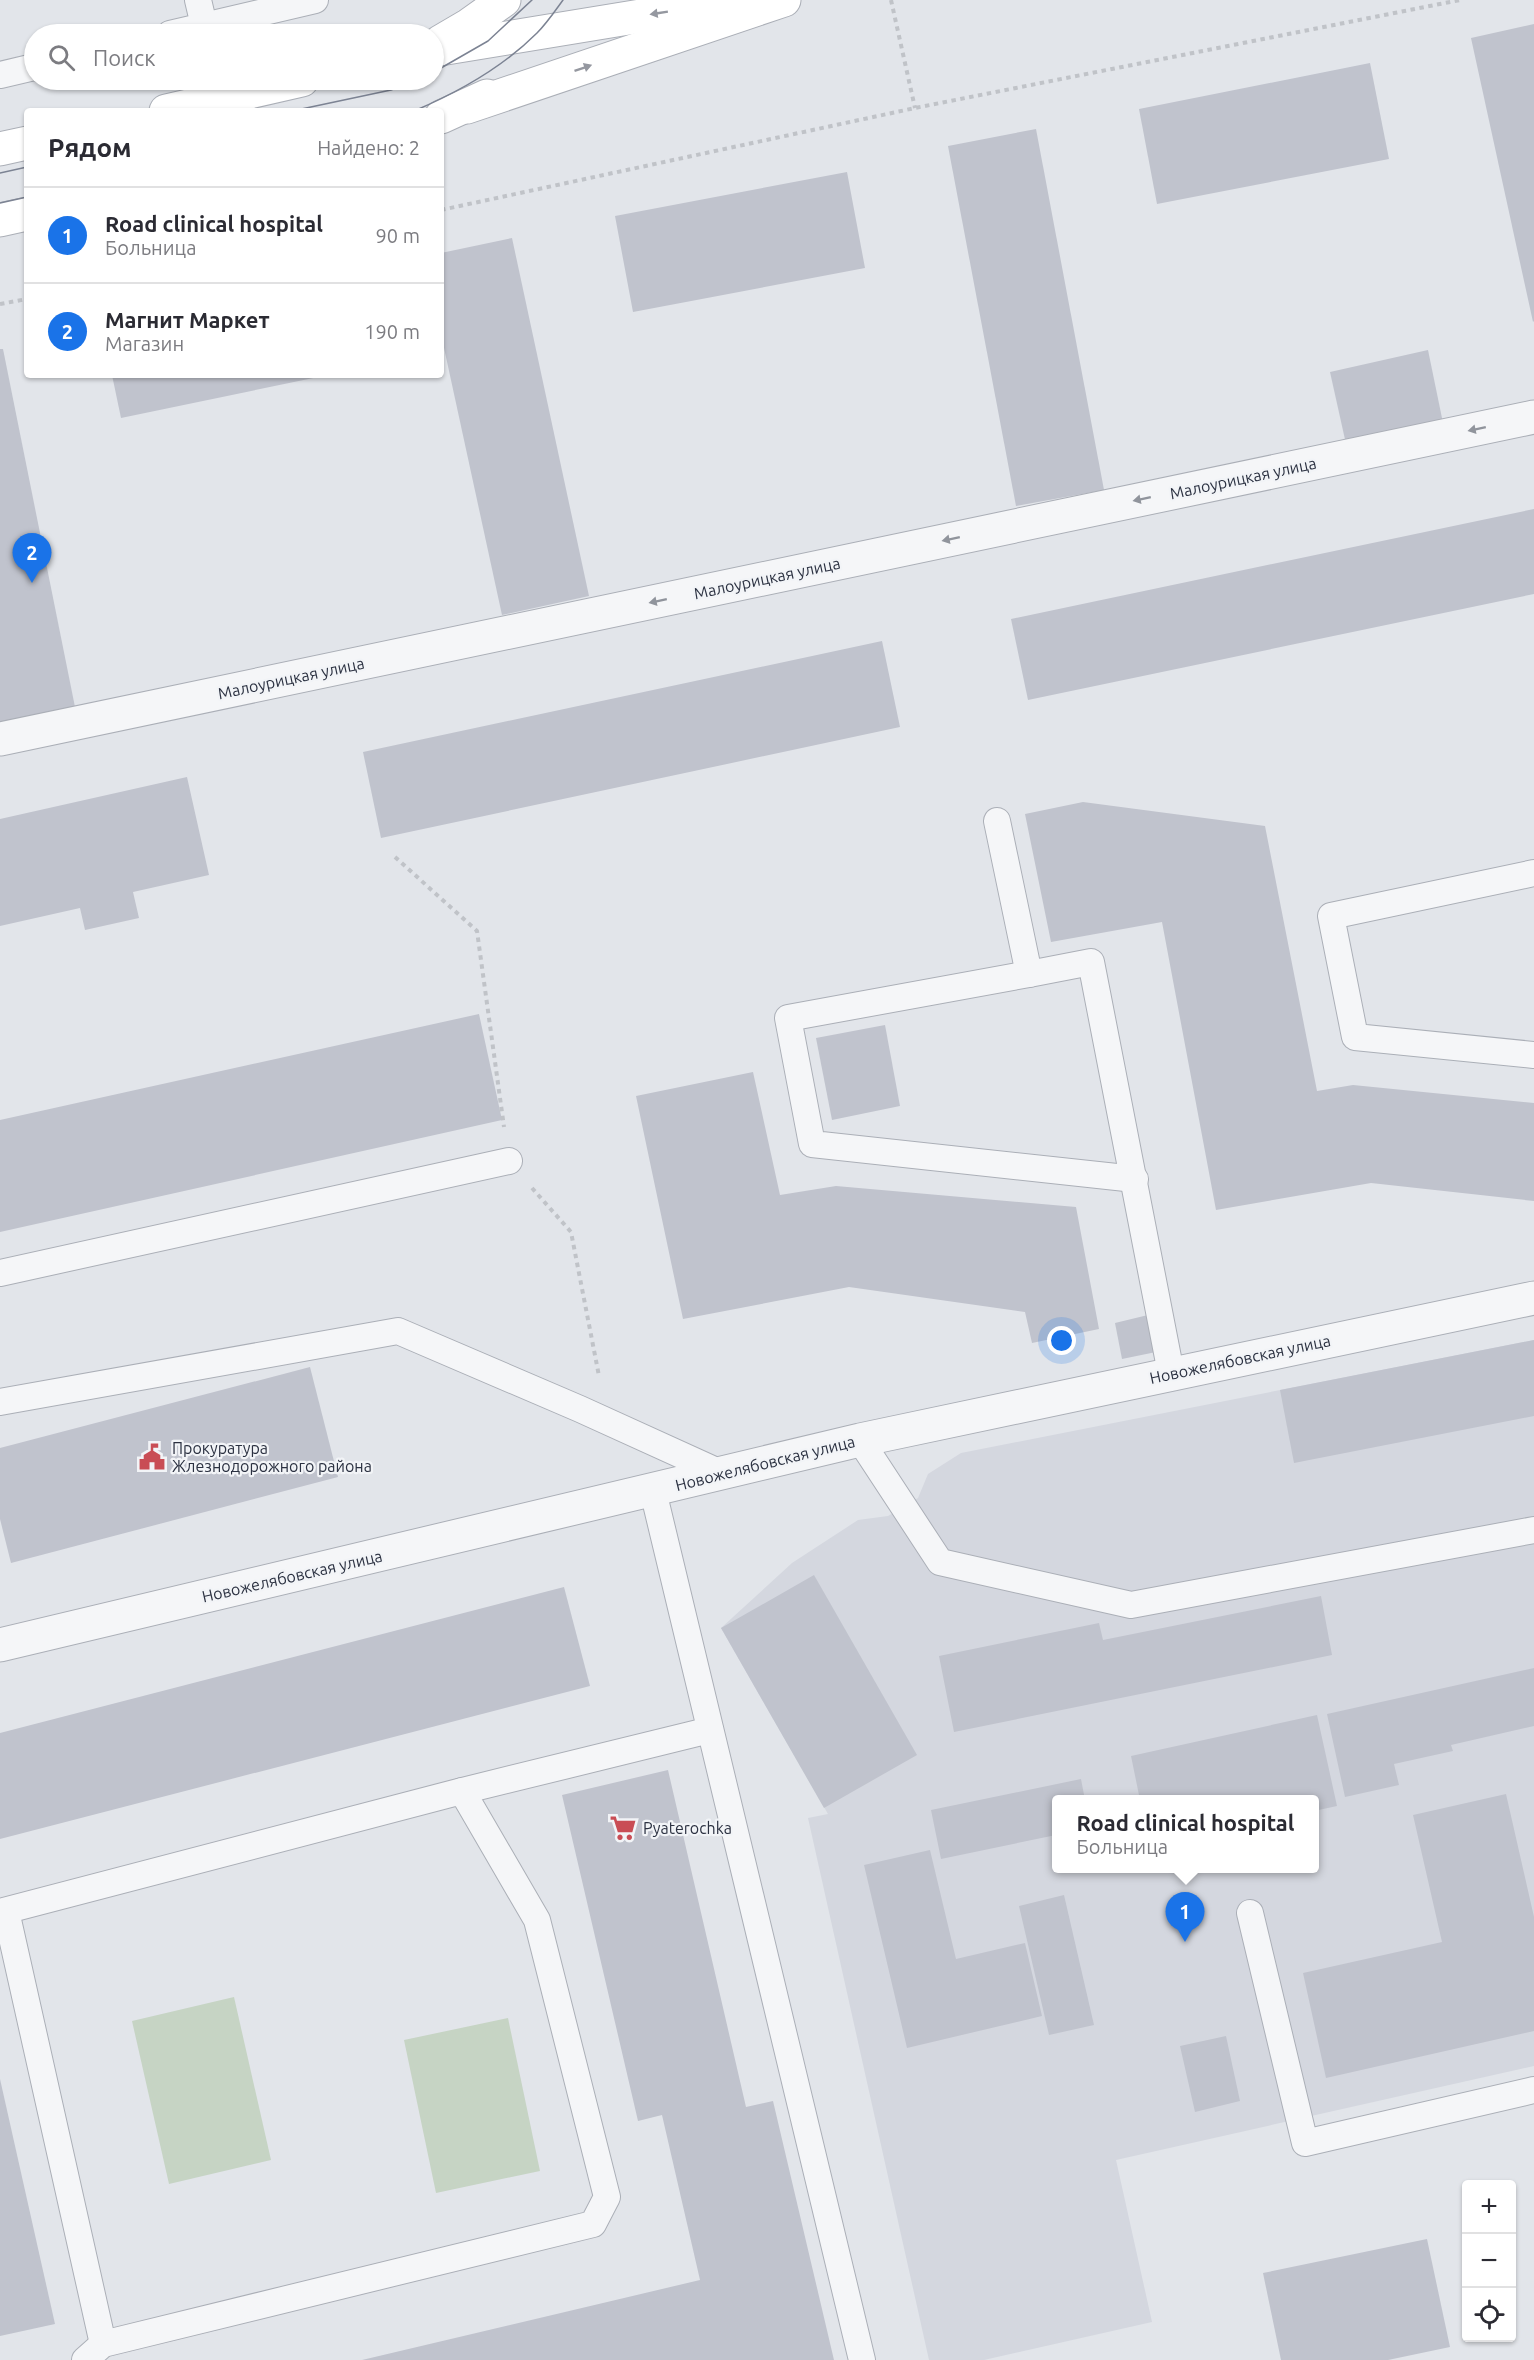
<!DOCTYPE html>
<html lang="ru">
<head>
<meta charset="utf-8">
<style>
	body { margin:0; font-family:Ubuntu,sans-serif; background:#f7f7f7; color:#2b2b33 }
	.controls { position:absolute; right:18px; bottom:18px; display:grid; overflow:hidden; border-radius:6px; box-shadow:0 2px 4px #0004 }
	.controls button { width:54px; height:54px; display:grid; place-items:center; padding:0; border:0; border-bottom:2px solid #e1e1e2; background:#fff; color:#2b2b33; font:30px sans-serif }
	.you { position:absolute; left:1062px; top:1341px; width:21px; height:21px; margin:-15px; border:4px solid #fff; border-radius:50%; background:#1a73e8; box-shadow:0 0 0 9px #1a73e833 }
	.badge { display:grid; place-items:center; width:39px; height:39px; border-radius:50%; background:#1a73e8; color:#fff; font-size:20px; font-weight:700 }
	.pin { position:absolute; translate:-50% -50px; filter:drop-shadow(0 2px 3px #0008) }
	.pin::after { content:''; position:absolute; top:32px; width:21px; height:18px; background:inherit; clip-path:polygon(0 0,100% 0,50% 100%) }
	.popup { position:absolute; left:1052px; top:1795px; width:267px; height:78px; box-sizing:border-box; display:grid; place-content:center; border-radius:6px; background:#fff; filter:drop-shadow(0 2px 4px #0005); font-size:20px; white-space:nowrap; color:#7c7c81 }
	.popup b { font-size:22px; color:#2b2b33 }
	.popup::after { content:''; position:absolute; left:50%; top:100%; margin-left:-12px; border:12px solid transparent; border-top-color:#fff }
	.list { margin:0; padding:0; list-style:none }
	h2 { display:flex; justify-content:space-between; align-items:center; height:78px; margin:0; padding:0 24px; font-size:26px }
	h2 small { font-size:20px; font-weight:400; color:#7c7c81 }
	.list li { display:grid; grid-template-columns:39px 1fr auto; gap:18px; align-items:center; box-sizing:border-box; height:96px; padding:0 24px; border-top:2px solid #e1e1e2 }
	.list b { display:block; font-size:22px; white-space:nowrap }
	.list p { margin:0; font-size:20px; white-space:nowrap; color:#7c7c81 }
	.list em { font-size:20px; font-style:normal; color:#7c7c81 }
	.icon { flex:none; width:33px; height:33px; fill:none; stroke:currentColor; stroke-width:2; stroke-linecap:round; stroke-linejoin:round }
	.map { position:relative; flex:none; width:1534px; height:2360px; overflow:hidden }
	.search { position:absolute; background:#fff; box-shadow:0 2px 4px #0004; left:24px; top:24px; width:420px; height:66px; display:flex; align-items:center; gap:15px; box-sizing:border-box; padding:0 21px; border-radius:33px; color:#7c7c81; font-size:22px }
	.panel { position:absolute; background:#fff; box-shadow:0 2px 4px #0004; left:24px; top:108px; width:420px; height:270px; border-radius:6px }
	.map>svg:first-child { display:block }
</style>
</head>
<body>
<div class="map">
<svg width="1534" height="2360" viewBox="0 0 1534 2360">
	<rect width="100%" height="100%" fill="#e2e5ea"/>
	<!-- built -->
	<path fill="#d4d7df" fill-rule="evenodd" d="M1534 1340V2066L1116 2160 1152 2322 984 2360H929L808 1818 828 1814 721 1628 792 1563 858 1520 888 1516 918 1498 928 1474 961 1453ZM1056 1800H1314V1868H1056Z"/>
	<!-- green -->
	<g fill="#c6d4c4">
		<path d="M234 1997 271 2160 169 2184 132 2021Z"/>
		<path d="M508 2018 540 2171 436 2193 404 2040Z"/>
	</g>
	<!-- building -->
	<g fill="#c0c3cd">
		<path d="M1534 24V321L1533 322 1471 38Z"/>
		<path d="M1370 63 1389 159 1157 204 1139 109Z"/>
		<path d="M1036 129 1104 490 1016 506 948 146Z"/>
		<path d="M847 172 865 268 633 312 615 216Z"/>
		<path d="M512 238 589 596 502 615 441 334V253Z"/>
		<path d="M0 349H3L75 707 0 722Z"/>
		<path d="M1428 350 1443 423 1346 444 1330 372Z"/>
		<path d="M112 375H323V376L121 418Z"/>
		<path d="M1534 509V594L1028 700 1011 619Z"/>
		<path d="M882 641 900 727 381 838 363 752Z"/>
		<path d="M187 777 209 875 133 892 139 918 85 930 80 908 0 926V819Z"/>
		<path d="M1083 802 1265 826 1317 1091 1353 1085 1534 1103V1201L1371 1183 1216 1210 1162 922 1051 942 1025 814Z"/>
		<path d="M479 1014 502 1120 0 1232V1120Z"/>
		<path d="M885 1025 900 1106 832 1120 816 1038Z"/>
		<path d="M753 1072 780 1195 836 1186 1076 1207 1099 1329 1032 1343 1025 1312 849 1287 683 1319 636 1096Z"/>
		<path d="M1148 1315 1156 1352 1122 1359 1115 1323Z"/>
		<path d="M1534 1340V1416L1294 1463 1280 1390Z"/>
		<path d="M310 1367 338 1477 11 1563 0 1519V1448Z"/>
		<path d="M814 1575 917 1755 824 1808 721 1628Z"/>
		<path d="M564 1587 590 1686 0 1839V1733Z"/>
		<path d="M1321 1596 1332 1655 954 1732 939 1656 1099 1623 1103 1640Z"/>
		<path d="M1534 1668V1726L1451 1745 1453 1751 1394 1764 1399 1785 1345 1797 1327 1714Z"/>
		<path d="M1317 1715 1337 1806 1314 1811V1800H1140L1131 1756Z"/>
		<path d="M668 1770 746 2107 773 2101 834 2360H362L700 2280 662 2115 638 2121 562 1795Z"/>
		<path d="M1081 1779 1085 1800H1056V1835L941 1859 931 1810Z"/>
		<path d="M1506 1794 1534 1917V2031L1326 2078 1303 1973 1442 1942 1413 1815Z"/>
		<path d="M930 1850 956 1959 1025 1943 1042 2016 907 2048 864 1865Z"/>
		<path d="M1064 1895 1094 2025 1049 2035 1019 1906Z"/>
		<path d="M1226 2036 1240 2101 1195 2112 1180 2046Z"/>
		<path d="M0 2079 55 2324 0 2336Z"/>
		<path d="M1427 2239 1450 2347 1388 2360H1281L1263 2273Z"/>
	</g>
	<g fill="none" stroke-linecap="round" stroke-linejoin="round">
		<!-- lane casing -->
		<g stroke="#abafb7" stroke-width="28">
			<g id="lane">
				<path d="M198 0 206 34"/>
				<path d="M170 34 315 0"/>
				<path d="M0 75 34 67"/>
				<path d="M997 821 1029 974 1091 962 1171 1373"/>
				<path d="M1534 873 1331 916 1355 1037 1534 1055"/>
				<path d="M1029 974 788 1018 812 1144 1135 1179"/>
				<path d="M0 1273 509 1161"/>
				<path d="M0 1402 398 1331 580 1409 723 1474"/>
				<path d="M860 1440 940 1562 1131 1605 1534 1530"/>
				<path d="M653 1491 862 2360"/>
				<path d="M462 1791 710 1730"/>
				<path d="M6 1911 103 2344"/>
				<path d="M0 1912 462 1791 537 1920 607 2197 593 2224 103 2344 85 2360"/>
				<path d="M1250 1913 1305 2143 1534 2090"/>
			</g>
		</g>
		<!-- street casing -->
		<g stroke="#abafb7" stroke-width="35">
			<g id="street">
				<path d="M0 739 1534 417"/>
				<path d="M0 1645 860 1440 1534 1298"/>
			</g>
		</g>
		<!-- secondary casing -->
		<g stroke="#abafb7" stroke-width="35">
			<g id="secondary">
				<path d="M440 42 469 25 504 0"/>
				<path d="M434 50 732 1"/>
				<path d="M467 107 784 0"/>
				<path d="M166 111 302 80"/>
				<path d="M441 117 487 96"/>
				<path d="M0 149 27 143"/>
				<path d="M0 220 27 214"/>
			</g>
		</g>
		<!-- path -->
		<g stroke="#c0c3c8" stroke-width="4" stroke-dasharray="4.5 4.5" stroke-linecap="butt">
			<path d="M891 0 915 108"/>
			<path d="M441 210 915 108 1460 0"/>
			<path d="M0 304 27 299"/>
			<path d="M395 857 477 931 504 1127"/>
			<path d="M532 1188 571 1232 599 1376"/>
		</g>
		<!-- lane -->
		<use href="#lane" stroke="#f5f6f8" stroke-width="26"/>
		<!-- street -->
		<use href="#street" stroke="#f5f6f8" stroke-width="33"/>
		<!-- secondary -->
		<use href="#secondary" stroke="#fff" stroke-width="33"/>
		<!-- tram -->
		<g stroke="#7c8393" stroke-width="1.5">
			<path d="M434 72 488 41 532 0"/>
			<path d="M292 111 391 90 416 80"/>
			<path d="M414 111C459 92 502 68 537 33 547 23 555 11 563 0"/>
			<path d="M0 173 27 167"/>
			<path d="M0 203 27 197"/>
		</g>
	</g>
	<!-- one-way arrows -->
	<defs><path id="oneway-solid" d="M-6-.8H1V-3.2L6.5 0L1 3.2V.8H-6Z" transform="scale(1.5)"/></defs>
	<g fill="#9598a0">
		<use href="#oneway-solid" transform="translate(659 13) rotate(171)"/>
		<use href="#oneway-solid" transform="translate(583 68) rotate(-19)"/>
	</g>
	<g fill="#90949c">
		<use href="#oneway-solid" transform="translate(1477 429) rotate(168)"/>
		<use href="#oneway-solid" transform="translate(1142 499) rotate(168)"/>
		<use href="#oneway-solid" transform="translate(951 539) rotate(168)"/>
		<use href="#oneway-solid" transform="translate(658 601) rotate(168)"/>
	</g>
	<!-- icons -->
	<defs>
		<g id="civic-bare" transform="scale(2.07)"><path d="M-.6-6.5H3V-4.5H.6V-3L4-1V1h2V6H-6V1h2V-1L-.6-3ZM-1.2 2.5V6h2.4V2.5Z" fill="#c94d55" stroke="#f2f4f7" stroke-width="2.5" paint-order="stroke"/></g>
		<g id="supermarket-bare" transform="scale(2.07)"><path d="M-6-5.5h2.5l.6 2H6L4.5 2H-2.5L-4.4-4H-6ZM-1.5 3.2a1.3 1.3 0 1 0 .1 0ZM3 3.2a1.3 1.3 0 1 0 .1 0Z" fill="#c94d55" stroke="#f2f4f7" stroke-width="2.5" paint-order="stroke"/></g>
	</defs>
	<g fill-rule="evenodd">
		<use href="#civic-bare" x="152" y="1457"/>
		<use href="#supermarket-bare" x="623" y="1828"/>
	</g>
	<g text-anchor="middle" dominant-baseline="central" stroke-width="4.5" stroke-linejoin="round" paint-order="stroke">
		<!-- street labels -->
		<g font-size="16" fill="#2b3141" stroke="#f2f4f7">
			<text transform="translate(1243 478) rotate(-12)">Малоурицкая улица</text>
			<text transform="translate(767 578) rotate(-12)">Малоурицкая улица</text>
			<text transform="translate(291 678) rotate(-12)">Малоурицкая улица</text>
			<text transform="translate(1240 1359) rotate(-12)">Новожелябовская улица</text>
			<text transform="translate(765 1463) rotate(-14)">Новожелябовская улица</text>
			<text transform="translate(292 1576) rotate(-13)">Новожелябовская улица</text>
		</g>
		<!-- poi labels -->
		<g font-size="16" fill="#2b3141" stroke="#f2f4f7" text-anchor="start">
			<text x="172" y="1448">Прокуратура<tspan x="172" dy="18">Жлезнодорожного района</tspan></text>
			<text x="643" y="1828">Pyaterochka</text>
		</g>
	</g>
</svg>
<div class="controls">
<button>+</button>
<button>−</button>
<button><svg class="icon" aria-label="locate" viewBox="0 0 24 24"><circle cx="12" cy="12" r="6"/><path d="M12 2v4M12 18v4M2 12h4M18 12h4"/></svg></button>
</div>
<div class="you"></div>
<div class="pin badge" style="left:1185px;top:1942px">1</div>
<div class="popup"><b>Road clinical hospital</b>Больница</div>
<div class="pin badge" style="left:32px;top:583px">2</div>
<div class="search"><svg class="icon" aria-label="search" viewBox="0 0 24 24"><circle cx="10" cy="10" r="6"/><path d="M15 15l6 6"/></svg>Поиск</div>
<section class="panel">
<h2>Рядом<small>Найдено: 2</small></h2>
<ul class="list">
<li><span class="badge">1</span><div><b>Road clinical hospital</b><p>Больница</p></div><em>90 m</em></li>
<li><span class="badge">2</span><div><b>Магнит Маркет</b><p>Магазин</p></div><em>190 m</em></li>
</ul>
</section>
</div>
</body>
</html>
